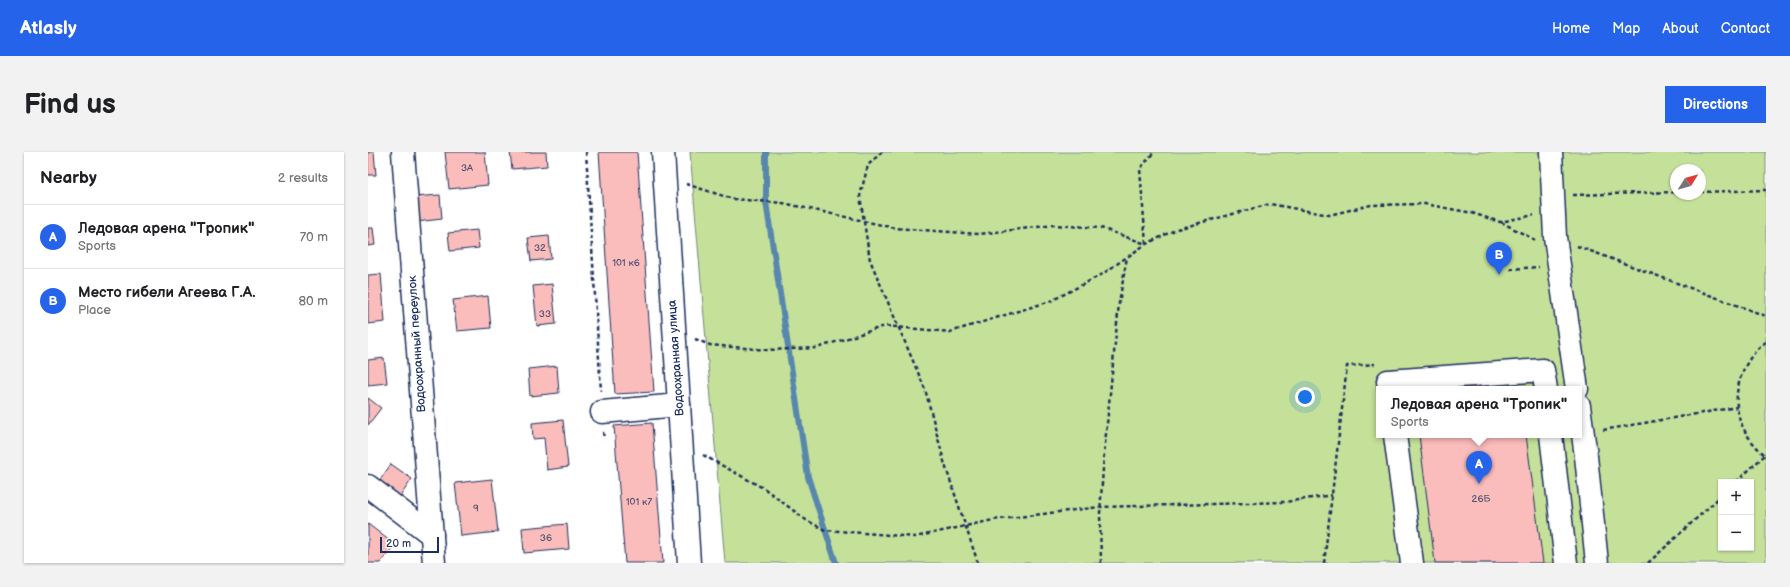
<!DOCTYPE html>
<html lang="en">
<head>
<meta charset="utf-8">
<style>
	body { margin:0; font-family:"Balsamiq Sans",sans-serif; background:#f2f2f2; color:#202124 }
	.controls { position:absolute; right:12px; bottom:12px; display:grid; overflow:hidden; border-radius:0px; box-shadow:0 1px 3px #0004 }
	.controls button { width:36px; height:36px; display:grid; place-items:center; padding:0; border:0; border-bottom:1px solid #e0e0e0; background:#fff; color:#202124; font:20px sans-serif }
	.compass { position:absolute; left:1302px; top:12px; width:36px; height:36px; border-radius:50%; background:#fff; box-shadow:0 1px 3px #0004; rotate:53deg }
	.scale { position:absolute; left:12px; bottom:10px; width:59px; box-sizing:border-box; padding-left:4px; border:2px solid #1b2f5e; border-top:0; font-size:11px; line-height:14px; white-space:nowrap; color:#1b2f5e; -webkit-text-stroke:3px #fff; paint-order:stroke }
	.you { position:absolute; left:937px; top:245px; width:14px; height:14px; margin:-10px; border:3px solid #fff; border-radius:50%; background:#1a73e8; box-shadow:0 0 0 6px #1a73e833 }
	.badge { display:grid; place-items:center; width:26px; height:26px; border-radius:50%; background:#2563eb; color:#fff; font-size:13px; font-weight:700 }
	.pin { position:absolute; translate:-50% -33px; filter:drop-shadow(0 1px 2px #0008) }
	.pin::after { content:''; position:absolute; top:21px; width:14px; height:12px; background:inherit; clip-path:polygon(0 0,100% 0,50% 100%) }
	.popup { position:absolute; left:1008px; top:234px; width:206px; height:52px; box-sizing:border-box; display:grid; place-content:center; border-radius:0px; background:#fff; filter:drop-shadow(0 1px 3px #0005); font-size:13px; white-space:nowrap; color:#757577 }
	.popup b { font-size:15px; color:#202124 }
	.popup::after { content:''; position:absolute; left:50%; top:100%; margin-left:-8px; border:8px solid transparent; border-top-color:#fff }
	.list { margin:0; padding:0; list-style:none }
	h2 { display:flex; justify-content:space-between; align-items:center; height:52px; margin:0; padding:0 16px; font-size:17px }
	h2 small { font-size:13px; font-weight:400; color:#757577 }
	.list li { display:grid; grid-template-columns:26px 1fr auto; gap:12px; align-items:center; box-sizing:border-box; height:64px; padding:0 16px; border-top:1px solid #e0e0e0 }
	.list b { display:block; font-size:15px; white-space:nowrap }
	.list p { margin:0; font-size:13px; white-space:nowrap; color:#757577 }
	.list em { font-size:13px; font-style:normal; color:#757577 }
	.map { position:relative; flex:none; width:1398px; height:411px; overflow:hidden; border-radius:0px }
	header { display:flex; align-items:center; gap:24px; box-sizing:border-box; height:56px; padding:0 20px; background:#2563eb; color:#fff }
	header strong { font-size:19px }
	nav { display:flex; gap:22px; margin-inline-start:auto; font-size:14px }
	.intro { display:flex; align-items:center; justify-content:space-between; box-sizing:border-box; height:96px; padding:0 24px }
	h1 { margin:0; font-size:28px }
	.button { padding:10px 18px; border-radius:0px; background:#2563eb; color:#fff; font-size:14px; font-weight:700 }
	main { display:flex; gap:24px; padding:0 24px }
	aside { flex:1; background:#fff; border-radius:0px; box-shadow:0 1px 3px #0004 }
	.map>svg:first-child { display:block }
</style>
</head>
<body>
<header>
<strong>Atlasly</strong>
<nav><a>Home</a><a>Map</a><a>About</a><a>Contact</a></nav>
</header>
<div class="intro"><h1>Find us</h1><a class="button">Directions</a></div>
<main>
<aside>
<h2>Nearby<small>2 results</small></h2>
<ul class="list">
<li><span class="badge">A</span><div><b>Ледовая арена &quot;Тропик&quot;</b><p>Sports</p></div><em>70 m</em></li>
<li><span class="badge">B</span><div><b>Место гибели Агеева Г.А.</b><p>Place</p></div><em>80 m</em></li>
</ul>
</aside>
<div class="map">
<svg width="1398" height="411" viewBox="0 0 1398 411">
	<rect width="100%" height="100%" fill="#fff"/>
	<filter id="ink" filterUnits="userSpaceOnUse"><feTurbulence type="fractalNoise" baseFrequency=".025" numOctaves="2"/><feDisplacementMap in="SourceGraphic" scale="8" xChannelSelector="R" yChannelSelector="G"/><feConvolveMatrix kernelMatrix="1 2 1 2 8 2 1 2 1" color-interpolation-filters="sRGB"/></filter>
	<g filter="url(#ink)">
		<!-- green -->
		<path fill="#c5e199" stroke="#70887c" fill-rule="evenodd" d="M322 0H1398V411H357ZM1308 18H1332V42H1308ZM1011 237H1211V283H1011ZM1353 330H1383V396H1353Z"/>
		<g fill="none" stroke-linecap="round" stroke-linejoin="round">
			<!-- stream -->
			<path stroke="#5987ae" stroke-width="6" d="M398 0V50L440 325 468 411"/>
		</g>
		<!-- building -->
		<g fill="#fabdbb" stroke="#1b2f5e">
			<path d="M0 0H6L8 23H0Z"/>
			<path d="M77 0H117L120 33 81 37Z"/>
			<path d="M142 0H178L179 14 144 17Z"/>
			<path d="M231 0H269L286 240 247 242Z"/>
			<path d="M72 43 74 67 48 70 45 45Z"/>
			<path d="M0 76H5L7 93 0 94Z"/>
			<path d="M109 78 111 96 82 99 80 81Z"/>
			<path d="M181 84 183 107 163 109 160 86Z"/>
			<path d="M13 122 17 170 0 172V123Z"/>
			<path d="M184 132 188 172 169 174 165 134Z"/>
			<path d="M120 144 123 176 89 179 85 148Z"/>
			<path d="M16 206 19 231 0 233V208Z"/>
			<path d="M189 214 191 241 162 244 160 217Z"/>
			<path d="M1130 232 1136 237H1072Z"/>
			<path d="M0 246 13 256 0 273Z"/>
			<path d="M195 268 200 315 179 318 176 286 165 287 164 271Z"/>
			<path d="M284 271 295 411H257L246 274Z"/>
			<path d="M1051 283H1158L1175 411H1067Z"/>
			<path d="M23 312 44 327 29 349 7 335Z"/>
			<path d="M124 327 130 380 93 384 87 331Z"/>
			<path d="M0 372 27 393 12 411H0Z"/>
			<path d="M199 372 201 397 156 401 154 376Z"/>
		</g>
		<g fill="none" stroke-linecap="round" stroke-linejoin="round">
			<!-- minor casing -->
			<g stroke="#1b2f5e" stroke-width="25">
				<g id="minor">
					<path d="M35 0 66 411"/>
					<path d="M295 0 321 411"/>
					<path d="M1183 0 1187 85 1209 237"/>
					<path d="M1021 237 1020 229 1175 218 1178 237"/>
					<path d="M1211 254 1218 304 1229 411"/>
					<path d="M234 260 311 253"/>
					<path d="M1027 283 1044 411"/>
					<path d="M1183 283 1198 411"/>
					<path d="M0 334 64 383"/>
				</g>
			</g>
			<!-- path -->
			<g stroke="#1b2f5e" stroke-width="2.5" stroke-dasharray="4 3" stroke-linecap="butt">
				<path d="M218 0 233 239"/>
				<path d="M514 0 500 13 492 44 502 108 557 237 577 313 610 411"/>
				<path d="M318 32 365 47 415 51 527 76 611 82 686 73 733 76 778 92 772 17 786 0"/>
				<path d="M1332 40 1398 38"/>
				<path d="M1205 43 1308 40"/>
				<path d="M1133 70 1167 88"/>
				<path d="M1209 94 1398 164"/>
				<path d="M1142 117 1171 115"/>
				<path d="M327 187 342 193 399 198 449 196 517 174 582 180 683 149 733 123 778 92 809 77 902 52 961 63 1003 53 1057 52 1104 61 1132 70 1166 63"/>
				<path d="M1398 190C1388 196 1380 208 1375 219 1361 252 1371 281 1398 304"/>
				<path d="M1235 278 1369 255"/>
				<path d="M235 280 236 286"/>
				<path d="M335 303 397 337 438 368 457 378 547 385 625 368 732 355 917 350 964 343"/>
				<path d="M1368 330 1397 303"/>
				<path d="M733 411 732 361 736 302 751 151 759 105"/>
				<path d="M956 411 979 214 1007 212"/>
				<path d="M1280 411 1353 344"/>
			</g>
			<!-- minor -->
			<use href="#minor" stroke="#fff" stroke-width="22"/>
		</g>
	</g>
	<g text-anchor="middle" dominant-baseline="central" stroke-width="4" stroke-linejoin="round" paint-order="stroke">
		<!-- number labels -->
		<g font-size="10" fill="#535275">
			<text x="99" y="16">3А</text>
			<text x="172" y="96">32</text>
			<text x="258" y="111">101 к6</text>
			<text x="177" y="162">33</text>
			<text x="1113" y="347">26Б</text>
			<text x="271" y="350">101 к7</text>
			<text x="108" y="356">9</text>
			<text x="178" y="386">36</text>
		</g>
		<!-- street labels -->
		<g font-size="12" fill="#1b2f5e" stroke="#fff">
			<text transform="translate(49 192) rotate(-94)">Водоохранный переулок</text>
			<text transform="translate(308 206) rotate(-94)">Водоохранная улица</text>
		</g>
	</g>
</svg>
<div class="controls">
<button>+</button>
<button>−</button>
</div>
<svg class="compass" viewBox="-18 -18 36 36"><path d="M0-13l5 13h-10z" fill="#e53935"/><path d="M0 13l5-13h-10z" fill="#757577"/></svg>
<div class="scale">20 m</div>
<div class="you"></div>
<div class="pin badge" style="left:1111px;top:332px">A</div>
<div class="popup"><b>Ледовая арена &quot;Тропик&quot;</b>Sports</div>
<div class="pin badge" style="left:1131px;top:123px">B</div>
</div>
</main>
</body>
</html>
